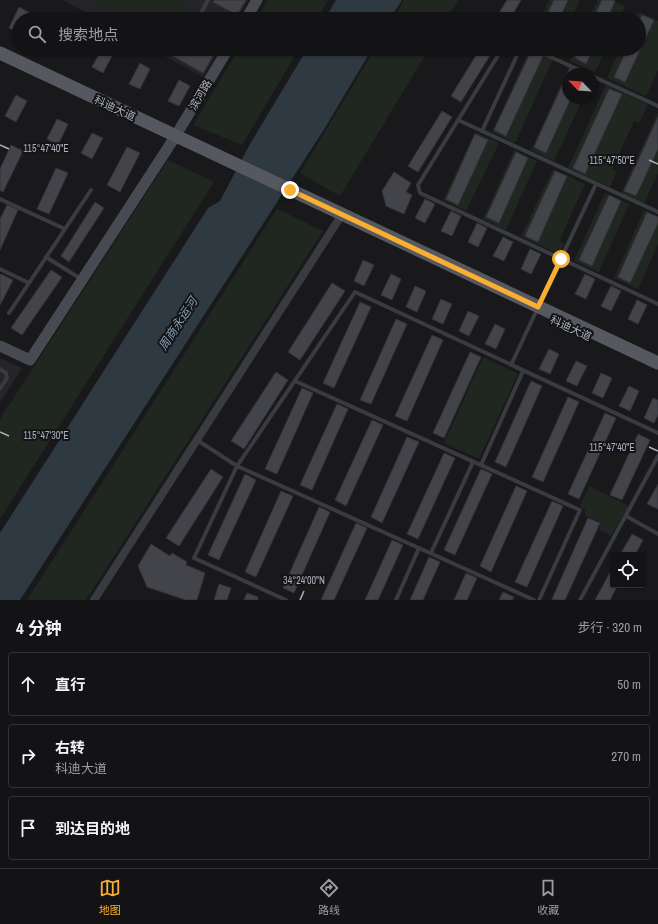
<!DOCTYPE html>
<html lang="zh">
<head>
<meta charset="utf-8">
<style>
	body { margin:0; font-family:"Archivo Narrow","Noto Sans SC",sans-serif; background:#202022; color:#f1f3f6 }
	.controls { position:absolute; right:12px; bottom:12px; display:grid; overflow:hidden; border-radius:4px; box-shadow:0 1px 3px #0004 }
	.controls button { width:36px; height:36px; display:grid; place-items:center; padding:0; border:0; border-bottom:1px solid #323234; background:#131315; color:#f1f3f6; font:20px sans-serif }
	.compass { position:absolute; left:562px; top:68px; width:36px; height:36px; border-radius:50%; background:#131315; box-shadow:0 1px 3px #0004; rotate:295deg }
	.stop { position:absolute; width:12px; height:12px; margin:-9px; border:3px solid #fbaf32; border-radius:50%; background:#fff }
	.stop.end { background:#fbaf32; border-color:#fff; box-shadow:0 1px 4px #0008 }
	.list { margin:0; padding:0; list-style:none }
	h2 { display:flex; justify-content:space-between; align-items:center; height:52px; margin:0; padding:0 16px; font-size:17px }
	h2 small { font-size:13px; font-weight:400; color:#9d9ea0 }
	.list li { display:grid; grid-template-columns:26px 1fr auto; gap:12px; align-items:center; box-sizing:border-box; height:64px; margin:0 8px 8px; padding:0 8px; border:1px solid #323234; border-radius:4px }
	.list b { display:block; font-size:15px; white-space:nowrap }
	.list p { margin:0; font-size:13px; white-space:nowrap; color:#9d9ea0 }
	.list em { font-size:13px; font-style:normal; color:#9d9ea0 }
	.icon { flex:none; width:22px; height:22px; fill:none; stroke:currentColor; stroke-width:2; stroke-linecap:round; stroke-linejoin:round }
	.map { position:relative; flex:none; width:658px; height:600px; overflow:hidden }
	.search { position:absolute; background:#131315; box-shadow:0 1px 3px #0004; left:12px; right:12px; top:12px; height:44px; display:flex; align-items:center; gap:10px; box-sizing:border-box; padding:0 14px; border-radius:22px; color:#9d9ea0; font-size:15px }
	.sheet { height:268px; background:#131315 }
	nav { display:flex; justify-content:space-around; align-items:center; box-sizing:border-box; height:56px; border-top:1px solid #323234; background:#131315; font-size:11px; color:#9d9ea0 }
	nav a { display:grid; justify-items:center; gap:2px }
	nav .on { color:#fbaf32 }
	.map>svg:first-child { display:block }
</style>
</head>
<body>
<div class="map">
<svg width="658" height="600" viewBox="0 0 658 600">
	<rect width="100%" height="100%" fill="#19191c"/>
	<!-- built -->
	<g fill="#252529">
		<path d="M63 0H248L236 19H98Z"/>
		<path d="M152 49H219L203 77Z"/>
		<path d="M0 358 22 368 0 403Z"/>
	</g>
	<!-- green -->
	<g fill="#1f2720">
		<path d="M89 0H190L179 19H124Z"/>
		<path d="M268 0H328L317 19H256Z"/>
		<path d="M404 0H458L447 19H393Z"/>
		<path d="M549 0H580L571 19H541Z"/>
		<path d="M598 0H613L625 6 619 19H589Z"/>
		<path d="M638 12 658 21V70L646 96 607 78 620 49H639V19H634Z"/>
		<path d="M239 49H299L242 145 193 125Z"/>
		<path d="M375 49H429L340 196 300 173Z"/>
		<path d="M530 49 553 59 515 143 492 132Z"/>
		<path d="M576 49H606L595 72 570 61Z"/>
		<path d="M569 67 585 74H568V98H583L554 161 531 150Z"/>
		<path d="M606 85 648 105 639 123 634 121 612 169 617 171 610 187 568 168Z"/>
		<path d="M658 112V173L644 204 621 193Z"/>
		<path d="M475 132 499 143 466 211 443 200Z"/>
		<path d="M514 150 537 161 506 230 483 219Z"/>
		<path d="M168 160 214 182 0 519V419Z"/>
		<path d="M553 169 585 184 559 241 564 244 559 254 521 236Z"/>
		<path d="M605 193 629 204 599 272 574 261Z"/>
		<path d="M277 209 323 231 86 600H27Z"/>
		<path d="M644 210 658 216V244L638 289 614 278Z"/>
		<path d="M483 357 518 374 479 459 444 443Z"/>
		<path d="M589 486 629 506 611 536 599 530 601 522 585 516V510L580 506Z"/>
	</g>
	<!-- water -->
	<g fill="#2e3941">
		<path d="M336 0H402L390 19H325Z"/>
		<path d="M307 49H372L323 131 20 600H0V533L208 208 220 201 250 144Z"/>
	</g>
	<!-- building -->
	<g fill="#434449" stroke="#333338">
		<path d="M214 0H246L237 15 213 2Z"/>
		<path d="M507 0H521L510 19H498L496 18Z"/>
		<path d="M554 0H568L559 19H545Z"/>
		<path d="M602 0H612L615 1 607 19H593Z"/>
		<path d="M19 7 30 13 27 19H19V33L9 28Z"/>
		<path d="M224 11 235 18 234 19H219Z"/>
		<path d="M642 15 654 20 625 82 614 77 627 49H639V22Z"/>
		<path d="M102 49H108L114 52 103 73 92 67Z"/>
		<path d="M174 49H188L198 55 202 49H217L203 73 171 55Z"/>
		<path d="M480 49H494L461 102 451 96Z"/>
		<path d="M579 49H593L586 64 575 58Z"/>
		<path d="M531 51 543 56 506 136 494 130Z"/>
		<path d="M140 63 150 69 140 89 129 84Z"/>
		<path d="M570 68 582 73 568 74V98H571L546 153 534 147Z"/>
		<path d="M179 80 190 86 179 106 168 101Z"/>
		<path d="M609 89 622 94 585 174 573 168Z"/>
		<path d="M16 95 27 101 16 122 5 116Z"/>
		<path d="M442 111 452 117 418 172 408 166Z"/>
		<path d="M658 117V149L636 196 624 191Z"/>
		<path d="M57 119 68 124 58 145 47 139Z"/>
		<path d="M92 133 103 138 92 159 81 153Z"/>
		<path d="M475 134 488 140 458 205 446 199Z"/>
		<path d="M11 145 23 151 3 192 0 190V169Z"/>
		<path d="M127 147 140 153 120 192 107 185Z"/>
		<path d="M516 152 528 158 499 223 486 217Z"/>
		<path d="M56 168 68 173 49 214 37 209Z"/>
		<path d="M555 171 567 176 538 242 525 236Z"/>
		<path d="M394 172 411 183 406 192 412 195 404 214 386 206 382 191Z"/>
		<path d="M609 195 621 201 592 266 579 260Z"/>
		<path d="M425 199 435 204 425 223 415 218Z"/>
		<path d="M95 202 104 208 69 262 61 256Z"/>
		<path d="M7 205 18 210 0 250V219Z"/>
		<path d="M451 211 461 216 452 236 441 231Z"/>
		<path d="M647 212 658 217V223L630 283 618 277Z"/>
		<path d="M477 223 487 228 478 247 468 242Z"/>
		<path d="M503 237 513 242 504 261 493 256Z"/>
		<path d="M530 249 541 254 531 274 521 269Z"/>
		<path d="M363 260 374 265 364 286 354 281Z"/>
		<path d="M51 270 62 277 22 335 11 328Z"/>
		<path d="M1 274 13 280 0 305V275Z"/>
		<path d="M391 274 401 279 392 300 381 295Z"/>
		<path d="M585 274 595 279 586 299 575 294Z"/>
		<path d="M332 283 345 291 300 360 288 352Z"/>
		<path d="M415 286 426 291 417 312 406 307Z"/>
		<path d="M611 286 621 291 611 311 601 306Z"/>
		<path d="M441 299 452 304 443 324 432 319Z"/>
		<path d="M637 300 647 305 638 324 628 319Z"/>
		<path d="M360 302 371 307 334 388 323 383Z"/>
		<path d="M468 311 479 316 469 336 459 331Z"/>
		<path d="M396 319 407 324 371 404 360 400Z"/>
		<path d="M495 324 505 329 496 349 485 344Z"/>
		<path d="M432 335 443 340 407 421 395 416Z"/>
		<path d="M549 349 559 354 550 374 539 369Z"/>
		<path d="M470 352 481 357 444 438 433 433Z"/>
		<path d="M576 361 587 366 577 386 566 381Z"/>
		<path d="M276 372 288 380 244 449 231 441Z"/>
		<path d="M601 373 612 378 603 398 592 393Z"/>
		<path d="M531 381 542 386 506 467 495 462Z"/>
		<path d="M629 386 639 391 630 411 619 406Z"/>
		<path d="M302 388 313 393 277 474 265 469Z"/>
		<path d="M568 397 579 402 543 482 532 477Z"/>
		<path d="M653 398 658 400V415L654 423 644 418Z"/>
		<path d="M337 404 348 409 312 490 300 485Z"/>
		<path d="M605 413 616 418 579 499 568 494Z"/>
		<path d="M372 420 383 425 346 506 335 500Z"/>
		<path d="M638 434 650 440 622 500 610 495Z"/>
		<path d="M407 437 419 442 382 523 371 517Z"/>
		<path d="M444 453 455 458 418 539 407 534Z"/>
		<path d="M211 469 223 477 179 546 166 538Z"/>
		<path d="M481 469 492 474 455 555 444 550Z"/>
		<path d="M245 474 256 480 219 560 208 555Z"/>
		<path d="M658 484V509L647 504Z"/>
		<path d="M516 486 527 491 491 572 480 566Z"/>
		<path d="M281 491 293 496 256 577 245 572Z"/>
		<path d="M552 501 563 506 527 587 515 582Z"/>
		<path d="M319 507 330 512 294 593 283 588Z"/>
		<path d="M588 518 600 523 565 600H554L552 599Z"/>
		<path d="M356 523 367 528 334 600H321Z"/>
		<path d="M632 534 643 540 635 555H620Z"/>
		<path d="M392 540 403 545 378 600H365Z"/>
		<path d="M151 544 170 556 172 553 187 562 186 565 205 573 197 600H186L147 587 138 566Z"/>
		<path d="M429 557 440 562 423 600H410Z"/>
		<path d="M613 567V585H618L610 600H595Z"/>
		<path d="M466 573 477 578 467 600H454Z"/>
		<path d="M219 584 231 588 227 600H214Z"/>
		<path d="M503 592 514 597 512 600H499Z"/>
		<path d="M247 593 258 597V600H244Z"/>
	</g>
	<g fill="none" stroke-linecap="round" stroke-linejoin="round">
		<!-- lane -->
		<g stroke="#3a3b41" stroke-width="4">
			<path d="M198 19 208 0"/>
			<path d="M502 49 418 185 420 193 658 304"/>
			<path d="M520 49 482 131 658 212"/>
			<path d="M533 49 588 74"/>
			<path d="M592 76 658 106"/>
			<path d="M458 120 482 131"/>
			<path d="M0 199 65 229"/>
			<path d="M46 257 81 279"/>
			<path d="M0 269 29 283"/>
			<path d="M9 313 91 190"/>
			<path d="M511 365 596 184"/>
			<path d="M0 369 6 373 7 378 0 389"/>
			<path d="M295 381 580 510 539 600"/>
			<path d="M197 440 237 466 534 600"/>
			<path d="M481 465 523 371"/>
			<path d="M626 516 658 534"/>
			<path d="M431 553 473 462"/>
			<path d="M286 600 194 558 237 466 355 292 658 433"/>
			<path d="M396 600 419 548"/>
			<path d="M580 600 658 456"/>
		</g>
		<!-- street -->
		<path stroke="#3a3b41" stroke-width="8" d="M94 600 339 219"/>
		<!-- secondary -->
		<g stroke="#484a51" stroke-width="11">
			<path d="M246 19 257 0"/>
			<path d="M0 346 30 360 173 140 228 49"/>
		</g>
		<!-- primary -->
		<path stroke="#565860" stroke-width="13" d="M0 53 658 363"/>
	</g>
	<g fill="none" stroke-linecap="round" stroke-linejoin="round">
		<!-- route -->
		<path stroke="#fbaf32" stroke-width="5" d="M290 190 538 307 561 259"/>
	</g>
	<!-- ticks -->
	<path fill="none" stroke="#abb1bc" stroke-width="1.5" d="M0 145 9 149M649 160 658 164M0 432 9 436M649 447 658 451M300 600 304 591"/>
	<g text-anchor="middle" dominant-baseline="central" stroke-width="4" stroke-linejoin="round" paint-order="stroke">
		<!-- street labels -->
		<g font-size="11" fill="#abb1bc" stroke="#141417">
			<text transform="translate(200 95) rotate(-59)">滨河路</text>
			<text transform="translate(115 108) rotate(25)">科迪大道</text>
			<text transform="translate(571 328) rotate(25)">科迪大道</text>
		</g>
		<!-- water labels -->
		<g font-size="12" font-style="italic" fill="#81a0b8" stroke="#141417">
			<text transform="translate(178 324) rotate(-57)">周商永运河</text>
		</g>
	</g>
	<g font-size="10" text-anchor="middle" fill="#abb1bc" stroke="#141417" stroke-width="4" stroke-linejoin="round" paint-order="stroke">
		<text x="46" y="152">115°47'40"E</text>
		<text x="612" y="164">115°47'50"E</text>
		<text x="46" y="439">115°47'30"E</text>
		<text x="612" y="451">115°47'40"E</text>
		<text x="304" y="584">34°24'00"N</text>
	</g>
</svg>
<div class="controls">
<button><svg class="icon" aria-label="locate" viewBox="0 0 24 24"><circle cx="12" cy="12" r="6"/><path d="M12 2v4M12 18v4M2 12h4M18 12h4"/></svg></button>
</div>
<svg class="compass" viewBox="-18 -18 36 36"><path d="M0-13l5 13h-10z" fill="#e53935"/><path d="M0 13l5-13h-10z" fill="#9d9ea0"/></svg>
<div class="stop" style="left:561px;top:259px"></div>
<div class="stop end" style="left:290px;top:190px"></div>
<div class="search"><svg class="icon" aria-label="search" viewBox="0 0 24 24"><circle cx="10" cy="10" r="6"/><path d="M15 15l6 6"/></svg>搜索地点</div>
</div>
<section class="sheet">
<h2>4 分钟<small>步行 · 320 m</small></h2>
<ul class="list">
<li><svg class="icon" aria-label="ahead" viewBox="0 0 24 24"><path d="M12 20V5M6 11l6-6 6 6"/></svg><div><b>直行</b></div><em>50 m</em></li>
<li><svg class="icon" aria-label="right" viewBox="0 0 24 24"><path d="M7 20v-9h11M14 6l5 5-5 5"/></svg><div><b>右转</b><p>科迪大道</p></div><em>270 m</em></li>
<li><svg class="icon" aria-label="arrive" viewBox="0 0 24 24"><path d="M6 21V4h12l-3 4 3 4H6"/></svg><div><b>到达目的地</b></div></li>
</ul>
</section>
<nav>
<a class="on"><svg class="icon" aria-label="map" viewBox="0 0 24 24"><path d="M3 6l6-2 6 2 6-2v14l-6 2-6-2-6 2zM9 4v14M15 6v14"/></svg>地图</a>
<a><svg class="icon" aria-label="directions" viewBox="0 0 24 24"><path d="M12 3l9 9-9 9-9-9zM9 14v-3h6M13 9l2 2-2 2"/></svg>路线</a>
<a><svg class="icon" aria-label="saved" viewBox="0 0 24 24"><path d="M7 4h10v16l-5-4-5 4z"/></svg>收藏</a>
</nav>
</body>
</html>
